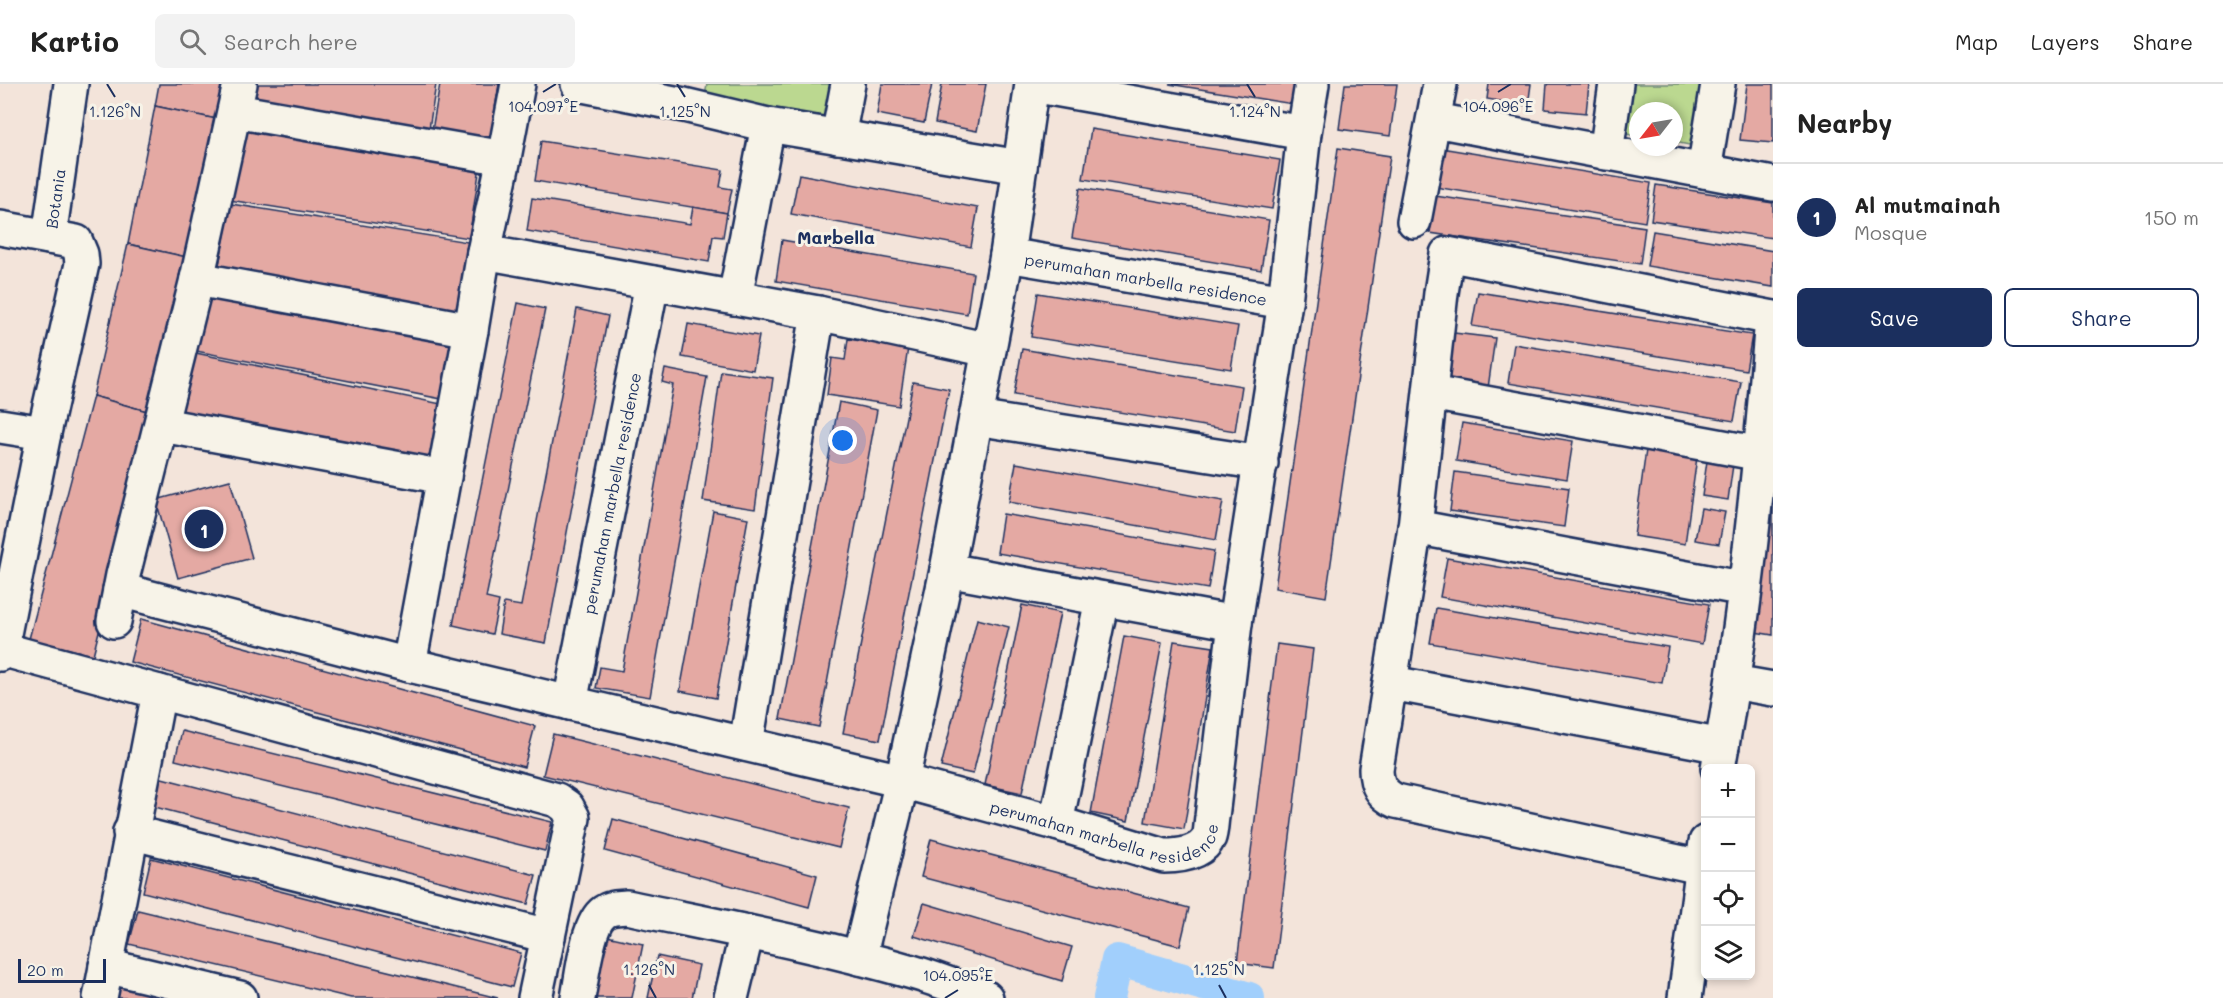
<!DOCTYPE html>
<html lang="en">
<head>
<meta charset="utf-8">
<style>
	body { margin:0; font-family:Mali,sans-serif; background:#f2f2f2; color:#222 }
	.controls { position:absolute; right:18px; bottom:18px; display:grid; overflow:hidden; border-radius:9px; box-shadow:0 3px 9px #0003 }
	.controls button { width:54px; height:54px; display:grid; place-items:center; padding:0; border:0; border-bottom:2px solid #e0e0e0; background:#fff; color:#222; font:30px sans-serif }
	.compass { position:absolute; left:1629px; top:18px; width:54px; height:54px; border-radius:50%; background:#fff; box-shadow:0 3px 9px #0003; rotate:239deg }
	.scale { position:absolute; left:18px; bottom:15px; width:88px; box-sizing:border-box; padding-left:6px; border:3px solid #1b2f5e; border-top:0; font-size:16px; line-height:21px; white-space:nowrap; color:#1b2f5e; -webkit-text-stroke:4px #f7f3e8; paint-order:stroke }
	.you { position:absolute; left:843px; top:357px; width:21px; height:21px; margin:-15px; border:4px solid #fff; border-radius:50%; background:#1a73e8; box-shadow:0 0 0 9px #1a73e833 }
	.badge { display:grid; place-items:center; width:39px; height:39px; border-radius:50%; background:#1b2f5e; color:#fff; font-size:20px; font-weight:700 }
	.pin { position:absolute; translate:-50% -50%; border:3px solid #fff; box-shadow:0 2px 6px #0006 }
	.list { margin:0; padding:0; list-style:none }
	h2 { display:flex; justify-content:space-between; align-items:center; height:78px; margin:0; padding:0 24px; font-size:26px }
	h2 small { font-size:20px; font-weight:400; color:#767676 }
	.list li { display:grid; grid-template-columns:39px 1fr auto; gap:18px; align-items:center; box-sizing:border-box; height:108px; padding:0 24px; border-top:2px solid #e0e0e0 }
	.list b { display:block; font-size:22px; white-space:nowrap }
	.list p { margin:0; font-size:20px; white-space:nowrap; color:#767676 }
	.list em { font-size:20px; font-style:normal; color:#767676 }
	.actions { display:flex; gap:12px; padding:18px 24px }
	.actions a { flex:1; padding:14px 0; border:2px solid #1b2f5e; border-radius:9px; text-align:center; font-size:21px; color:#1b2f5e }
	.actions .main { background:#1b2f5e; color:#fff }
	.icon { flex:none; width:33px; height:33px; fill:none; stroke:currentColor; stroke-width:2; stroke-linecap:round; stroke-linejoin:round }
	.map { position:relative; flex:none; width:1773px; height:914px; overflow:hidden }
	header { display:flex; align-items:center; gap:36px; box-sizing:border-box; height:84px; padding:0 30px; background:#fff; border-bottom:2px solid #e0e0e0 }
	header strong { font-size:28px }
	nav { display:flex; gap:33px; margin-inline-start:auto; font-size:21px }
	.search { width:420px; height:54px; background:#f2f2f2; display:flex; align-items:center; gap:15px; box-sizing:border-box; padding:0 21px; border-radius:9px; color:#767676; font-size:22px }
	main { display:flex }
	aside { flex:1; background:#fff }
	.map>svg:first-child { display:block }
</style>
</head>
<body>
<header>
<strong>Kartio</strong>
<div class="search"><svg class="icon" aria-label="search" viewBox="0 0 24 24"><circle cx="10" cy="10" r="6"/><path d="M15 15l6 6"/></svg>Search here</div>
<nav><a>Map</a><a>Layers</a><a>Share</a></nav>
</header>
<main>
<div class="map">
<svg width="1773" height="914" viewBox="0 0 1773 914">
	<rect width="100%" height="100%" fill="#f3e4da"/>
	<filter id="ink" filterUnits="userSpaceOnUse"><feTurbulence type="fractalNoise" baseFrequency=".0167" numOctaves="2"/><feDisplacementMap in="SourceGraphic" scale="12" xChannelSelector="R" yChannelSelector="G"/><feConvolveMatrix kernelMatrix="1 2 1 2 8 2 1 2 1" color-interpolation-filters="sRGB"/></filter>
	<g filter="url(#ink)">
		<!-- green -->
		<g fill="#bbd890" stroke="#6b8477" stroke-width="1.5">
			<path d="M707 0H837L830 40 705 13Z"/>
			<path d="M1614 0H1712L1705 64 1674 58V27H1638V52L1608 47Z"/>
		</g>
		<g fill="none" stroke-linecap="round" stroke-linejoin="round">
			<!-- canal -->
			<path stroke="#a1cffc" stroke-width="32" d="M1109 914 1117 876 1249 914"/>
		</g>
		<!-- building -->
		<g fill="#e4a9a3" stroke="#1b2f5e" stroke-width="1.5">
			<path d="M159 0H228L221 36 155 22Z"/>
			<path d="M250 0H436L428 51 247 16Z"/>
			<path d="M440 0H499L489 61 431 52Z"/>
			<path d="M882 0H932L924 39 877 30Z"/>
			<path d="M942 0H986L977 47 935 39Z"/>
			<path d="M1169 0H1296L1293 20Z"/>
			<path d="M1345 0H1397L1390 52 1339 45Z"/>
			<path d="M1489 0H1531L1528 22 1487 15Z"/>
			<path d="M1547 0H1589L1586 29 1545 25Z"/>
			<path d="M1747 0H1773V59L1740 56Z"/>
			<path d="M155 22 221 36 191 174 128 160Z"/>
			<path d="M245 39 480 82 469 154 229 116Z"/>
			<path d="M1091 45 1280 76 1272 125 1083 95Z"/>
			<path d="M541 57 723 86 720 103 732 105 727 129 535 97Z"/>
			<path d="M1338 64 1390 72 1326 513 1275 504Z"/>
			<path d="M1441 64 1651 99 1645 138 1435 103Z"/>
			<path d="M799 90 978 124 971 163 791 130Z"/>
			<path d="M1656 101 1773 119V154L1651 136Z"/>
			<path d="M1080 104 1269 136 1261 186 1072 154Z"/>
			<path d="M1435 112 1645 143 1640 180 1430 149Z"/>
			<path d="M532 114 690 140 693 123 727 129 723 153 713 152 709 178 527 147Z"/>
			<path d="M231 120 468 158 458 226 218 186Z"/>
			<path d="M1653 147 1773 167V203L1647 182Z"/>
			<path d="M782 156 973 189 967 230 776 197Z"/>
			<path d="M128 160 191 174 154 329 93 312Z"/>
			<path d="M1478 208 1752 251 1746 286 1472 242Z"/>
			<path d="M1038 209 1238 242 1231 285 1031 253Z"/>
			<path d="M204 213 457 256 447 316 191 266Z"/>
			<path d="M518 219 545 225 486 514 499 517 492 550 453 541Z"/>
			<path d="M577 225 608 232 546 559 499 550 504 519 521 522Z"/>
			<path d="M688 240 759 252 753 286 682 273Z"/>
			<path d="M1454 249 1495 254 1488 304 1448 299Z"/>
			<path d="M848 255 908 264 899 322 827 311 832 274 845 276Z"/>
			<path d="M1514 260 1741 298 1734 337 1508 299Z"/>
			<path d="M1022 265 1242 302 1235 347 1014 311Z"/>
			<path d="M191 268 446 321 432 384 175 330Z"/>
			<path d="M665 285 707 293 650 613 596 604 600 583 622 587 673 301 662 298Z"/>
			<path d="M721 287 773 294 755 425 703 417Z"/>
			<path d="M913 298 949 305 880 656 843 649Z"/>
			<path d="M93 312 154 329 93 571 29 555Z"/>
			<path d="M839 318 877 326 819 643 780 635Z"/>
			<path d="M1462 339 1573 357 1567 395 1456 377Z"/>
			<path d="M1646 366 1697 373 1685 460 1634 452Z"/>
			<path d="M1773 369V551L1748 547Z"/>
			<path d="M1707 377 1733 381 1728 416 1702 412Z"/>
			<path d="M1016 379 1223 417 1216 456 1009 418Z"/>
			<path d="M1455 388 1569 404 1564 443 1450 427Z"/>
			<path d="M230 396 252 474 178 494 156 416Z"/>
			<path d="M1701 424 1725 428 1719 460 1695 456Z"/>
			<path d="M713 427 748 434 716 614 680 607Z"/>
			<path d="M1003 430 1214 467 1208 505 997 469Z"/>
			<path d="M1447 474 1709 520 1702 560 1440 513Z"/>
			<path d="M1022 521 1060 529 1022 709 985 701Z"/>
			<path d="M1436 524 1668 563 1662 599 1430 559Z"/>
			<path d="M141 535 535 642 524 683 130 578Z"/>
			<path d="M977 535 1009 543 973 690 941 683Z"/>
			<path d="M1124 552 1162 559 1128 737 1091 729Z"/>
			<path d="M1174 557 1213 563 1184 745 1145 738Z"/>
			<path d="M1277 560 1313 565 1274 884 1237 879Z"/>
			<path d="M182 647 552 738 545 767 175 676Z"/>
			<path d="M553 650 849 724 839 764 543 691Z"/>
			<path d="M158 693 536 791 528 820 151 722Z"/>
			<path d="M613 735 817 791 809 823 605 767Z"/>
			<path d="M931 755 1189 824 1180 862 921 793Z"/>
			<path d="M151 774 521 869 512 903 143 808Z"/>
			<path d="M924 819 1072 863 1062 897 914 852Z"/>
			<path d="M138 826 498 914H351L129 860Z"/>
			<path d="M607 852 643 860 632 914H594Z"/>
			<path d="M657 872 699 881 692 914H648Z"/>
			<path d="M112 893 161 902 158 914H108Z"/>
		</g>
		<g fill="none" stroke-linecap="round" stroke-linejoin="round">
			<!-- minor casing -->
			<g stroke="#1b2f5e" stroke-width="38">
				<g id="minor">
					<path d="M578 0 684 21 768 41 1020 83"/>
					<path d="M1032 1 1304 49"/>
					<path d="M235 27 504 74"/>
					<path d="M1435 36 1773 100"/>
					<path d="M838 53 848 0"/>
					<path d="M1606 69 1616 0"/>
					<path d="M1704 87 1718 0"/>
					<path d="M1414 137 1440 0"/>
					<path d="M0 144 76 158 81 170 82 180 44 349 0 570"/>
					<path id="s1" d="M49 153 71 0"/>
					<path d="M484 168 818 229 989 266"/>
					<path id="s2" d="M1007 171 1285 218"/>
					<path d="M197 195 471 246"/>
					<path d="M735 214 768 41"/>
					<path d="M1431 309 1761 370"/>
					<path d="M976 334 1261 379"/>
					<path d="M162 341 444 393"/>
					<path d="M0 342 44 349"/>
					<path d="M1415 443 1745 505"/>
					<path d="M947 486 1235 539"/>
					<path id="s3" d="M120 506 409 581 902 697 1056 739 1164 772C1180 772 1201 770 1209 753 1211 748 1211 739 1212 733L1235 539 1285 218 1304 49 1312 0"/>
					<path d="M114 537 123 491 197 195 240 0"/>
					<path d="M1 565 557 716 567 723 573 734 535 914"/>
					<path d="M409 581 471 246 484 168 504 74 518 0"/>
					<path d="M1733 598 1773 605"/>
					<path d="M1392 599 1722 662"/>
					<path id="s4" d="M570 619 652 199"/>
					<path d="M746 660 818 229"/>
					<path d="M1718 684C1745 535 1760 385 1772 234"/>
					<path d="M1056 739 1102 515"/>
					<path d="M130 748 548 852"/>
					<path d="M1701 783 1396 717C1382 711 1376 700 1376 685L1415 443 1441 209 1447 170 1773 234"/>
					<path d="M859 874 902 697 947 486 1007 171 1032 0"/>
					<path d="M106 882 240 914"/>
					<path d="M100 914 159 608"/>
					<path d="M578 914C582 894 587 840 604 828 611 823 618 824 627 823 722 843 819 861 912 888 937 895 961 905 986 914"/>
					<path d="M731 914 747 848"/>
					<path d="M1685 914 1706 758"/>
				</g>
			</g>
			<!-- minor -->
			<use href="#minor" stroke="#f7f3e8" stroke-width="33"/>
		</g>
	</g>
	<!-- ticks -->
	<path fill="none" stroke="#1b2f5e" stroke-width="2" d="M107 0 115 13M677 0 685 13M1247 0 1255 13M543 8 556 0M1498 8 1511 0M649 901 656 914M1219 901 1226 914M945 914 958 906"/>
	<g text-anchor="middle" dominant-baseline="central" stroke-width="6" stroke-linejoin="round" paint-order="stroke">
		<!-- street labels -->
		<g font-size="16" fill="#1b2f5e" stroke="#f7f3e8">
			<text stroke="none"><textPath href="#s1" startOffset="39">Botania</textPath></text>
			<text stroke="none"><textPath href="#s2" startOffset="141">perumahan marbella residence</textPath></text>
			<text stroke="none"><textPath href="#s4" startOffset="214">perumahan marbella residence</textPath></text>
			<text stroke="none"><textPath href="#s3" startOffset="1020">perumahan marbella residence</textPath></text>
		</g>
		<!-- neighbourhood labels -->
		<g font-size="18" font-weight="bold" fill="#1b2f5e" stroke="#f7f3e8">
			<text x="836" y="153">Marbella</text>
		</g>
	</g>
	<g font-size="15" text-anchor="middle" fill="#1b2f5e" stroke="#f7f3e8" stroke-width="6" stroke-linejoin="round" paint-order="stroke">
		<text x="1498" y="28">104.096°E</text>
		<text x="543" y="28">104.097°E</text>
		<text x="115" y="33">1.126°N</text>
		<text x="685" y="33">1.125°N</text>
		<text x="1255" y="33">1.124°N</text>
		<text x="649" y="891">1.126°N</text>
		<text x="1219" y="891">1.125°N</text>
		<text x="958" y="897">104.095°E</text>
	</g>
</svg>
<div class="controls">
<button>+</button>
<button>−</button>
<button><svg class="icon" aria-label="locate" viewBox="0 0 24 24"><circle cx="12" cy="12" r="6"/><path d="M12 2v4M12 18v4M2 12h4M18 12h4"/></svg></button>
<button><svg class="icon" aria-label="layers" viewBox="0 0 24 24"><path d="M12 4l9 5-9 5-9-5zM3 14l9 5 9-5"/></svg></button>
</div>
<svg class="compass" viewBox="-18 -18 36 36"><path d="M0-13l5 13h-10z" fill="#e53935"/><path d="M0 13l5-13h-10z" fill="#767676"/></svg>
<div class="scale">20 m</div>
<div class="you"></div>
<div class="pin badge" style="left:204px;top:445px">1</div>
</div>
<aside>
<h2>Nearby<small></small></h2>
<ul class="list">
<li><span class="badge">1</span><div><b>Al mutmainah</b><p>Mosque</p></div><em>150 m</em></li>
</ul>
<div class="actions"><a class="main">Save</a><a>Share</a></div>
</aside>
</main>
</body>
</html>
